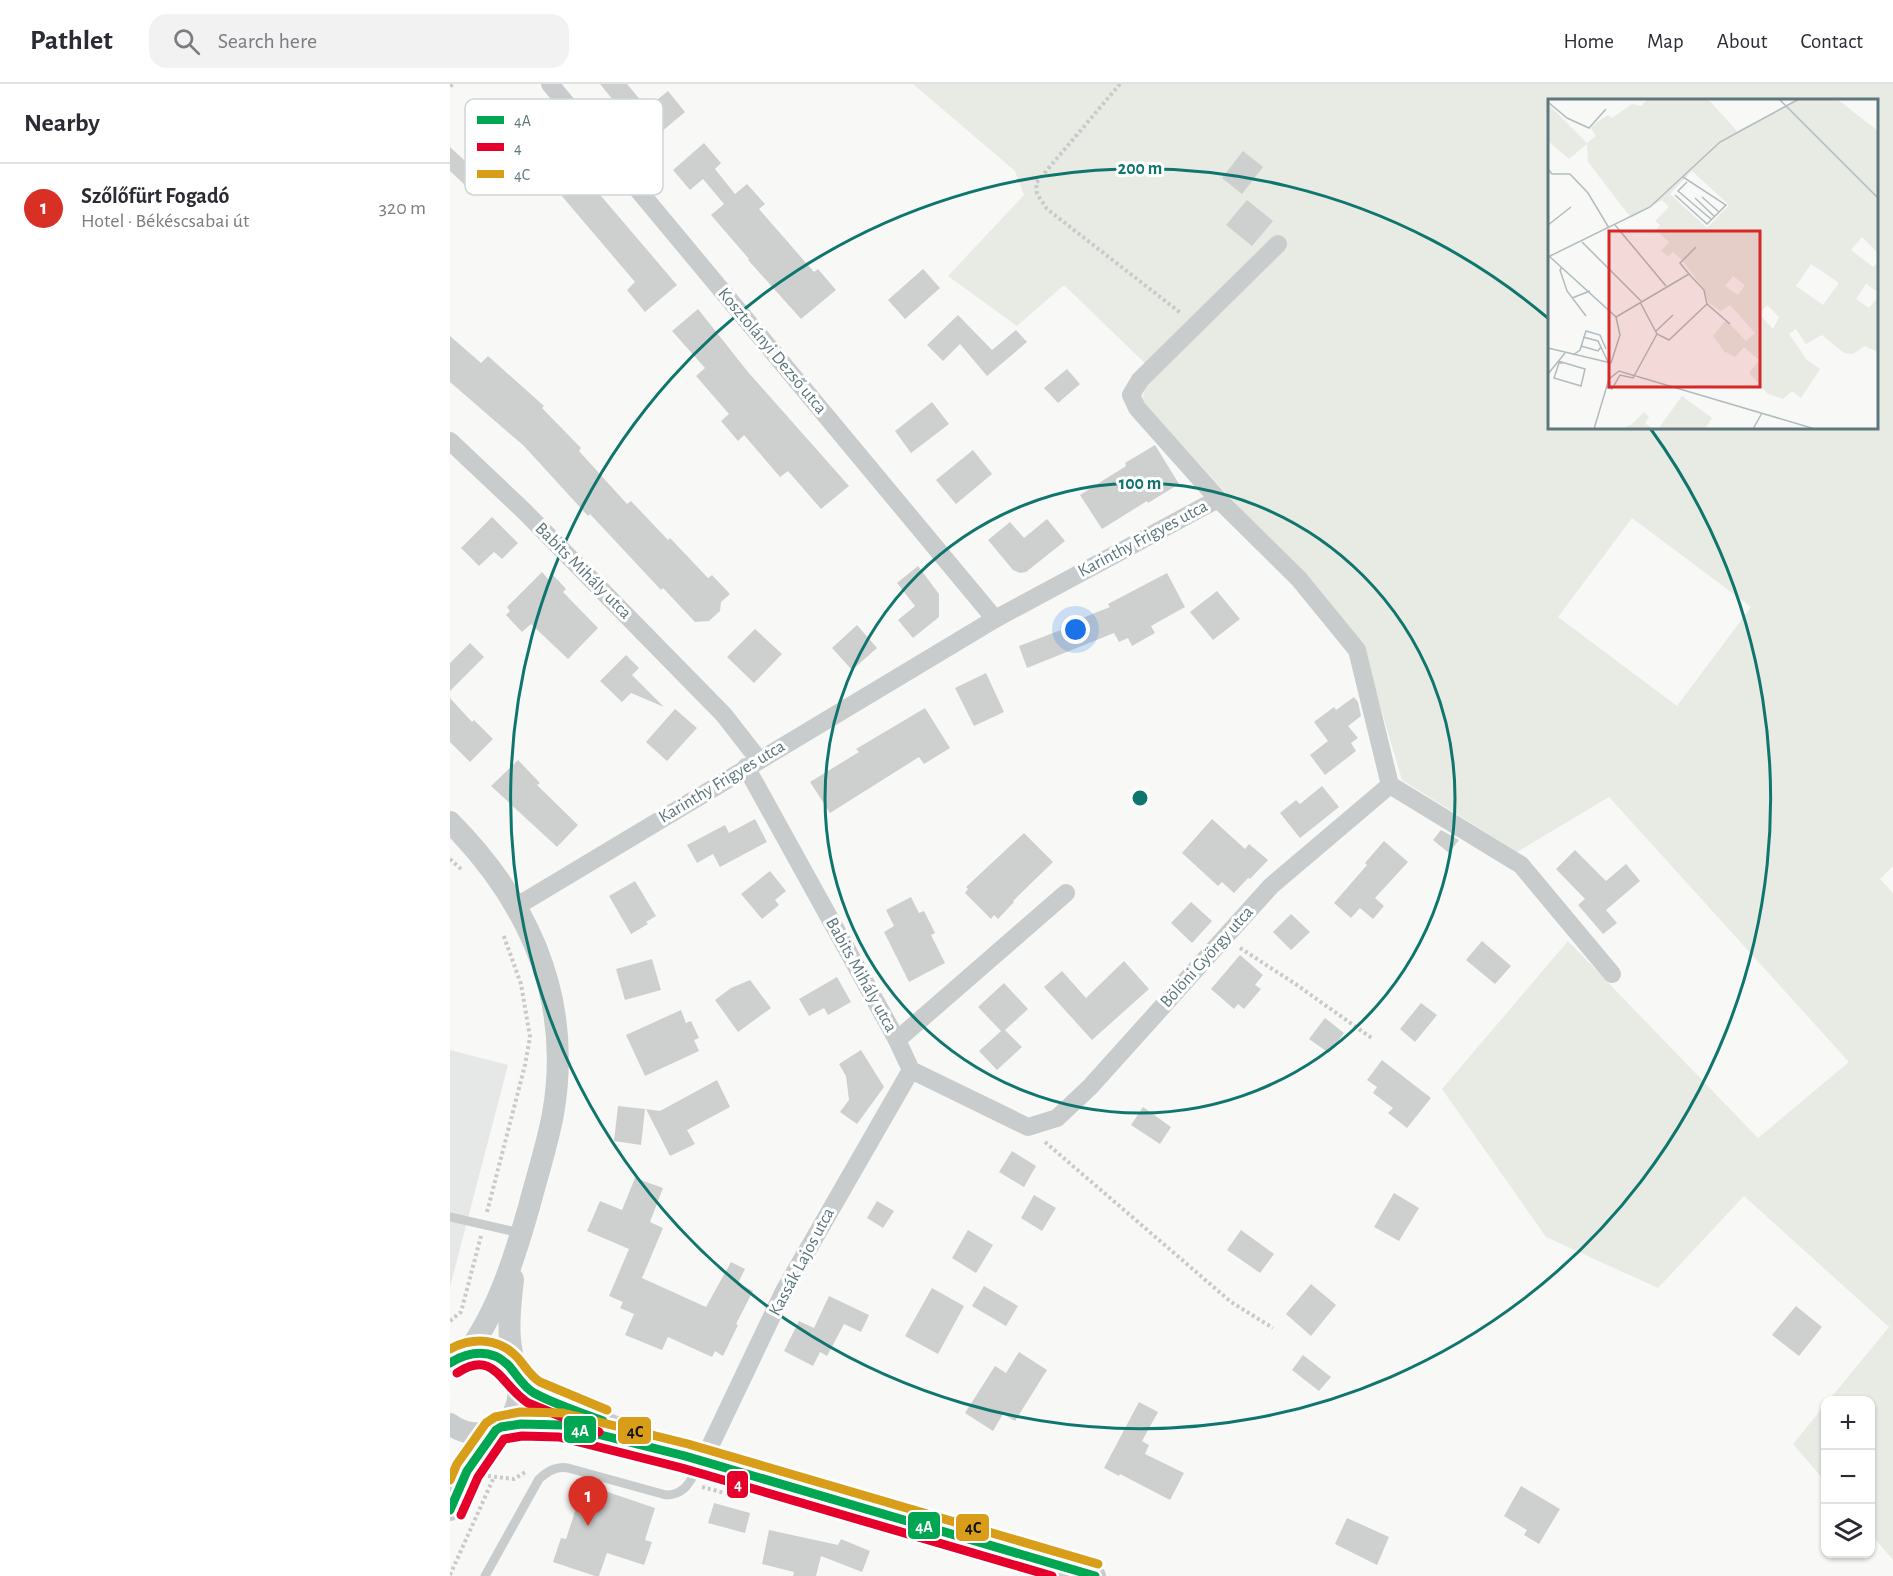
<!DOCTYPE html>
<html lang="en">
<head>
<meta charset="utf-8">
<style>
	body { margin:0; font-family:"Alegreya Sans",sans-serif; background:#f2f2f3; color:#2b2b33 }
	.controls { position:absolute; right:18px; bottom:18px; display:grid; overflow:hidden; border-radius:12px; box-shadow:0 2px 4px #0004 }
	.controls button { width:54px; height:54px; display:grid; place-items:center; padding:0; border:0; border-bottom:2px solid #e1e1e2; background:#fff; color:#2b2b33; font:30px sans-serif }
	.you { position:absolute; left:626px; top:546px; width:21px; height:21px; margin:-15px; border:4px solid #fff; border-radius:50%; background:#1a73e8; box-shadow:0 0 0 9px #1a73e833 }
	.badge { display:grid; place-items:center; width:39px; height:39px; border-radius:50%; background:#d93025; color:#fff; font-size:20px; font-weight:700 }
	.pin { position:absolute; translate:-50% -50px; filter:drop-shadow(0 2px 3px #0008) }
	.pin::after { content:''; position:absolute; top:32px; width:21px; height:18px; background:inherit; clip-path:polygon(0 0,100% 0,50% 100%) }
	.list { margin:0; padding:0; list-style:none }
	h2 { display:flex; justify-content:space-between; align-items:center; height:78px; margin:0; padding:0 24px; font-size:26px }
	h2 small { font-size:20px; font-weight:400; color:#7c7c81 }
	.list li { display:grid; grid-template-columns:39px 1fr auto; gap:18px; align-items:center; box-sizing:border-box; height:90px; padding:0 24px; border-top:2px solid #e1e1e2 }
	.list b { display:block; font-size:22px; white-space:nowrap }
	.list p { margin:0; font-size:20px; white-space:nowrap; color:#7c7c81 }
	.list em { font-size:20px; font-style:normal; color:#7c7c81 }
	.icon { flex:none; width:33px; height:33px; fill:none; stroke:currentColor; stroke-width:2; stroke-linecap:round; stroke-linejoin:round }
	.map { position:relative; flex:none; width:1443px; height:1492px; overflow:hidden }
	header { display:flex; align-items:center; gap:36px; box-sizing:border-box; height:84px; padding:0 30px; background:#fff; border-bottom:2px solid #e1e1e2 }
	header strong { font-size:28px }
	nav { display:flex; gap:33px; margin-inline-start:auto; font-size:21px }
	.search { width:420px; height:54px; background:#f2f2f3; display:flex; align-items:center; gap:15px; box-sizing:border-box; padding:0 21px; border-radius:18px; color:#7c7c81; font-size:22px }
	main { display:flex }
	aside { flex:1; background:#fff }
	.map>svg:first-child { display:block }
</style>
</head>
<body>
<header>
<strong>Pathlet</strong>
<div class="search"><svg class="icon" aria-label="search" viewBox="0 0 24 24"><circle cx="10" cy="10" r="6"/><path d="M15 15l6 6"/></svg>Search here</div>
<nav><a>Home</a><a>Map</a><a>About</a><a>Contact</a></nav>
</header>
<main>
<aside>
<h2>Nearby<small></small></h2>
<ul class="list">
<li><span class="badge">1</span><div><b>Szőlőfürt Fogadó</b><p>Hotel · Békéscsabai út</p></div><em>320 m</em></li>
</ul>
</aside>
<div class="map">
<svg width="1443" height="1492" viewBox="0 0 1443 1492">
	<rect width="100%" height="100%" fill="#f8f8f7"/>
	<!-- built -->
	<path fill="#e6e8e7" d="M0 966 58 981 0 1203Z"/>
	<!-- green -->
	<g fill="#e8eae4" fill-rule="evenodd">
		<path d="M463 0H1443V782L1430 795 1443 809V1476L1421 1450 1420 1316H1379L1439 1243 1294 1112 1208 1204 1096 1153 992 1005 1118 857 1308 1054 1399 978 1159 713 1067 768 952 696 911 557 692 317 700 284 614 201 567 242 498 192 574 111 565 87ZM1100 16H1426V344H1100ZM1182 434 1301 523 1227 622 1108 533Z"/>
		<path d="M1375 1321V1397L1343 1360Z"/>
	</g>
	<!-- building -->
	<g fill="#ced0d0">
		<path d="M150 0H177L197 24 218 7 235 28 198 59Z"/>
		<path d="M254 59 271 79 265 85 285 110 297 100 315 120 309 125 364 188 368 185 386 206 351 235 298 176 299 175 261 131 274 120 253 95 240 106 223 86Z"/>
		<path d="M0 63 28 89 16 102 0 87Z"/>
		<path d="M111 65 227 201 195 228 177 206 185 198 88 84Z"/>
		<path d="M793 67 813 83 792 110 772 94Z"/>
		<path d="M797 116 823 137 802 162 776 141Z"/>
		<path d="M473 185 490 204 455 235 438 216Z"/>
		<path d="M248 225 298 288 399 402 371 425 338 387 330 393 294 351 288 357 271 337 279 330 246 292 255 284 222 247Z"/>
		<path d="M508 231 542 266 566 246 577 258 537 292 510 260 493 277 477 261Z"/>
		<path d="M0 252 31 279 38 272 94 322 92 324 131 364 129 367 177 420 181 417 218 456 220 454 258 494 262 491 280 510 271 518 270 527 259 537 245 538 213 504 211 506 140 430 138 432 74 362 0 298Z"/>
		<path d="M617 285 630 300 608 319 594 304Z"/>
		<path d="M482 318 499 340 461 369 445 347Z"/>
		<path d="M705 361 729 400 698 419 697 417 652 445 630 411 676 382 675 379Z"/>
		<path d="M523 366 542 390 506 420 486 396Z"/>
		<path d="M42 433 68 459 52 475 44 468 29 482 11 464Z"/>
		<path d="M597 435 615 457 576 488 570 489 563 486 538 456 560 438 574 454Z"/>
		<path d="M468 482 489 510V533L463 554 448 536 465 522 447 499Z"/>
		<path d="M92 488 99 496 103 491 116 505 113 508 148 544 118 575 81 540 72 548 56 531 60 527 57 523Z"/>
		<path d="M717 489 735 523 701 542 705 549 682 562 678 554 669 558 664 549 577 584 569 562 611 546 610 543 660 523 658 520Z"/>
		<path d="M767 507 790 535 763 556 740 528Z"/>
		<path d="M407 541 427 564 402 586 382 564Z"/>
		<path d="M305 545 332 570 304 599 277 573Z"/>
		<path d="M20 559 34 573 0 607V579Z"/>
		<path d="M176 571 189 584 182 591 214 623 181 609 172 618 150 597Z"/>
		<path d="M536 589 554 628 524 642 505 604Z"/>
		<path d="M904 613 908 618 911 632 898 642 908 654 901 659 906 667 875 691 860 671 878 657 864 638 884 623 886 626Z"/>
		<path d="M0 614 22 638 24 636 43 655 20 678 0 658Z"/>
		<path d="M475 624 500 664 474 680 469 673 380 729 360 698 409 668 406 665Z"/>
		<path d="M225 625 247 644 217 677 196 658Z"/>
		<path d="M68 676 90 699 87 701 128 741 107 763 41 702Z"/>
		<path d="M872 702 889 723 850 754 830 729 846 716 850 720Z"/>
		<path d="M305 735 317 758 270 783 263 770 247 779 237 761 275 741 279 749Z"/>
		<path d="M762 735 795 765 799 760 818 776 800 795 798 794 784 809 772 798 768 802 732 769Z"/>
		<path d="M991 746 1009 756 999 769 983 756Z"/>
		<path d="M574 749 603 778 563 817 564 818 548 835 544 831 541 835 515 809 518 805 516 803Z"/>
		<path d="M934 757 958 778 925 814 934 822 923 835 910 824 901 834 884 819 917 781 915 779Z"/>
		<path d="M1125 766 1156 797 1176 780 1190 797 1156 826 1167 839 1153 850 1128 821 1135 815 1106 785Z"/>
		<path d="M320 787 336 807 325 816 329 821 312 835 291 810Z"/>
		<path d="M185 797 206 832 196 838 198 840 181 850 159 812Z"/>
		<path d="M461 813 469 829 474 827 485 849 481 851 495 879 459 898 434 848 444 842 436 826Z"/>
		<path d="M741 818 762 837 742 859 721 839Z"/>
		<path d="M841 830 860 848 841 866 823 848Z"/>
		<path d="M1032 857 1061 882 1045 900 1016 876Z"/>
		<path d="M790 871 813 891 805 901 811 905 794 925 788 920 784 925 761 905Z"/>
		<path d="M202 875 211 906 175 916 166 885Z"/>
		<path d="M674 877 699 905 642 956 594 903 612 887 636 914Z"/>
		<path d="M387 893 401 918 378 931 374 924 359 932 349 915Z"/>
		<path d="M300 896 321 924 288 948 265 916 281 904Z"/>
		<path d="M554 899 578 925 555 946 572 963 547 986 529 967 551 947 528 923Z"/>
		<path d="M971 919 987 931 965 958 950 945Z"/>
		<path d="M231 926 236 939 241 937 249 954 244 956 249 967 195 992 176 951Z"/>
		<path d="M875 934 894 949 879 969 859 955Z"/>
		<path d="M411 966 434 1003 407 1040 390 1028 399 1016 396 992 389 980Z"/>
		<path d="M932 976 981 1014 957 1044 938 1029 943 1024 923 1009 927 1003 917 996Z"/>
		<path d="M267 996 280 1023 237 1046 245 1060 220 1072 196 1025 210 1027Z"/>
		<path d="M168 1022 195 1025 191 1061 164 1057Z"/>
		<path d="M693 1023 721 1043 710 1060 681 1041Z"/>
		<path d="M562 1067 586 1082 574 1103 549 1088Z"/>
		<path d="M185 1094 213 1104 200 1138 213 1144 192 1194 256 1223 281 1178 295 1185 288 1199 303 1207 286 1240 288 1241 273 1272 265 1267 262 1273 218 1253 212 1266 175 1251 184 1230 170 1224 173 1218 159 1212 179 1165 137 1147 150 1117 172 1126Z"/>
		<path d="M944 1109 969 1124 949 1157 924 1143Z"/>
		<path d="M584 1111 606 1124 592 1147 571 1134Z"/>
		<path d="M427 1117 444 1127 433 1144 417 1134Z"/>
		<path d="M518 1146 543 1161 526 1189 502 1174Z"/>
		<path d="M791 1146 824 1170 810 1189 777 1166Z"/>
		<path d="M861 1200 886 1221 861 1252 836 1230Z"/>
		<path d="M534 1202 568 1222 556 1242 522 1222Z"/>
		<path d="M482 1204 514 1222 488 1270 455 1252Z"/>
		<path d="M379 1212 419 1231 411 1248 394 1240 377 1272 370 1268 363 1282 334 1267 349 1237 364 1244Z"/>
		<path d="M1346 1222 1372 1243 1349 1272 1322 1251Z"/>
		<path d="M569 1268 597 1286 565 1337 553 1330 543 1347 515 1329 545 1282 556 1289Z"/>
		<path d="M853 1271 881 1293 869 1307 842 1286Z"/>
		<path d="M689 1318 708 1328 692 1357 699 1361 695 1370 734 1389 720 1416 670 1390 669 1392 654 1384Z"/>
		<path d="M134 1400 205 1424 195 1456 202 1458 194 1481 157 1469 149 1492H145L103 1478 111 1454 116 1455Z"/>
		<path d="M1071 1402 1110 1425 1089 1460 1074 1451 1077 1446 1054 1432Z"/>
		<path d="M264 1419 300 1429 295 1449 258 1439Z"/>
		<path d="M897 1434 939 1453 927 1481 885 1460Z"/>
		<path d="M319 1446 388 1461 391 1455 420 1467 412 1488 371 1472 366 1492H343L344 1488 312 1480Z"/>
	</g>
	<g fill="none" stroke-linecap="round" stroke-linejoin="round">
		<!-- path -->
		<g stroke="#c8cacb" stroke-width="4" stroke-dasharray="3 3" stroke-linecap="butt">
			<path d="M670 0 586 99 587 110 597 125 732 230"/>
			<path d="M0 2 4 0"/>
			<path d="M0 775 12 786"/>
			<path d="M790 864 844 899 923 955"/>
			<path d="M595 1058 781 1218 823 1244"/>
			<path d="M37 1128 75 981 80 953 71 900 53 850"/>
			<path d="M0 1237 11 1228 31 1152"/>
			<path d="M38 1392 64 1395 77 1387"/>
			<path d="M252 1403 294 1414"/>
			<path d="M0 1491 44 1393"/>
		</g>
		<!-- service -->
		<g stroke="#c9cccc" stroke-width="9">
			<path d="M0 1133 71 1149"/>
			<path d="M35 1492 89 1395C98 1387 106 1382 118 1384L216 1411C237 1411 241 1394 251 1379"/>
		</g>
		<!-- minor -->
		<g stroke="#c9cccc" stroke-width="18">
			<path d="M100 0 545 535"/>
			<path d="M0 357 74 427 274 631 309 676"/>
			<path d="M768 415 687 324 681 311 690 296 828 160"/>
			<path d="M296 683 447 956 461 986 578 1043 607 1034 640 1003 821 802 940 701"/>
			<path d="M67 822 545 535 768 415 849 495 907 566 940 701 1071 781 1162 890"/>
			<path d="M447 956 616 809"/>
			<path d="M253 1377 334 1207 461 986"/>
		</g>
		<!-- tertiary -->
		<g stroke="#c9cccc" stroke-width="22">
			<path d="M0 738C80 819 123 915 103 1030 97 1062 87 1092 79 1123 65 1172 48 1227 17 1269"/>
			<path d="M0 1279C17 1265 42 1263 58 1282 66 1291 72 1303 83 1309 109 1323 145 1334 173 1346"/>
			<path d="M0 1340C25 1359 63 1348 68 1315 70 1300 61 1272 60 1255 58 1235 61 1215 63 1195"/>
			<path d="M51 1343 93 1339 111 1341 235 1372 645 1492"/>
			<path d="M0 1426 17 1387 46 1346"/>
		</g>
		<!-- bus-1 casing -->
		<g stroke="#fff" stroke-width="14">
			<g id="bus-1">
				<path d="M0 1279C19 1267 42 1264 59 1282 67 1291 73 1303 84 1309 106 1321 130 1328 153 1337"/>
				<path d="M0 1426 17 1387 46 1346 51 1343 71 1340 111 1341 235 1372 645 1492"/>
			</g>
		</g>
		<!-- bus-2 casing -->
		<g stroke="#fff" stroke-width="14">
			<g id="bus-2">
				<path d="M7 1289C45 1264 51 1302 78 1319L149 1348"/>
				<path d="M11 1431 28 1393 54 1355 72 1352 109 1353 232 1384 602 1492"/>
			</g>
		</g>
		<!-- bus-3 casing -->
		<g stroke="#fff" stroke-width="14">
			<g id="bus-3">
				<path d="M0 1265C23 1253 49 1254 67 1273 75 1282 80 1292 90 1298L157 1326"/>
				<path d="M0 1396 7 1380 36 1339 45 1333 70 1328 113 1329 238 1360 648 1480"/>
			</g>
		</g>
		<!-- bus-1 -->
		<use href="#bus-1" stroke="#00a651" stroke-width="9"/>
		<!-- bus-2 -->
		<use href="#bus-2" stroke="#e4002b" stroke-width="9"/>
		<!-- bus-3 -->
		<use href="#bus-3" stroke="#d89d19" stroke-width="9"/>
	</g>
	<!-- distance rings -->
	<g fill="none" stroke="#0f766e" stroke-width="3">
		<circle cx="690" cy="714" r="315"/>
		<path d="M1200 344A630 630 0 1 1 1099 235"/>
	</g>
	<g text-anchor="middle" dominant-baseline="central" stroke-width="6" stroke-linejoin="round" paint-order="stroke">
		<!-- street labels -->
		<g font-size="18" fill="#5d777d" stroke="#fff">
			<text transform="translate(322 267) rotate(50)">Kosztolányi Dezső utca</text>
			<text transform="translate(693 455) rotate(-28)">Karinthy Frigyes utca</text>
			<text transform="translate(133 487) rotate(45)">Babits Mihály utca</text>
			<text transform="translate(272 698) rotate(-31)">Karinthy Frigyes utca</text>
			<text transform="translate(757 873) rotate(-48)">Bölöni György utca</text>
			<text transform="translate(411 891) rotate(61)">Babits Mihály utca</text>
			<text transform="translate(352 1178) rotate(-62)">Kassák Lajos utca</text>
		</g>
	</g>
	<!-- overview -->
	<g transform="translate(1098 15)">
		<rect width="330" height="330" fill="#f8f8f7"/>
		<path d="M100 0H160L189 32 251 0H289L330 32V154L314 138 303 151 325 168 330 164V193L318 185 308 200 321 209 330 198V253L317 247 305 255 296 254 274 236 258 245 248 230 241 235 259 261 272 270 253 299 244 292 235 300 220 295 201 274 211 261 196 248 187 258 176 252 165 237 178 221 198 242 207 234 182 206 173 212 161 204 156 190 134 161 125 153 120 157 113 152 121 143 108 131 112 126 107 122 121 108 114 101 83 119 40 63 39 45 21 60 0 42V5L39 44 48 37 43 29 48 24 60 16 64 19 84 5 93 7ZM144 72 181 106 159 129 122 95ZM263 165 291 184 275 206 248 187ZM185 177 197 186 190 196 177 187ZM219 206 231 218 225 230 211 215ZM134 297 164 319 157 330H110ZM96 313 101 318 97 324 105 330H73L83 326Z" fill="#e8eae4" fill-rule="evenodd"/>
		<path fill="none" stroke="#b1bcbf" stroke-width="1.5" d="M231 0 330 99M0 3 19 19 41 29 58 10M0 70 4 75H22L40 94 61 129M139 83 130 92 164 121M127 96 159 125 178 106 135 78M154 98 171 113M147 99 167 118M0 126 23 108M67 126 118 187M34 143 93 202M1 157 68 218 72 236 63 264M0 158 102 108 172 43 251 0M14 168 12 171 19 192 38 217M141 175 132 164 148 148M24 199 42 192M92 203 109 235 121 241 159 205M68 218 141 175 156 191 159 205 182 225M108 232 125 216M35 238 50 242 61 265M33 247 50 252 53 248M0 249 63 264M25 256 32 251 38 232 52 236 58 250M10 262 37 270 33 287 6 279 11 264H15M0 275 17 254M58 288 64 290 72 276 85 279 109 235M46 330 61 280 71 272 267 330M205 330 214 314"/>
		<path fill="#d62828" fill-opacity="0.15" stroke="#d62828" stroke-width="3" d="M61 132H212V288H61Z"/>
		<rect width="330" height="330" fill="none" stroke="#5d777d" stroke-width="3"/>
	</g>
	<!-- legend -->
	<rect x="15" y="15" width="198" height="96" rx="9" fill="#fff" stroke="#ced6d8" stroke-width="1.5"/>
	<rect x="27" y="32" width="27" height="8" fill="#00a651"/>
	<rect x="27" y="59" width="27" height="8" fill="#e4002b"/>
	<rect x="27" y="86" width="27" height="8" fill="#d89d19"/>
	<g font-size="16" fill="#5d777d">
		<text x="64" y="42">4A</text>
		<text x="64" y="69">4</text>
		<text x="64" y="96">4C</text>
	</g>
	<circle cx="690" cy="714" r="9" fill="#0f766e" stroke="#fff" stroke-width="3"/>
	<g font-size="18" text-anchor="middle" font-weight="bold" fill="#0f766e" stroke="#fff" stroke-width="6" stroke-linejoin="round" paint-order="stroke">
		<text x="690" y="90">200 m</text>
		<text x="690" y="405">100 m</text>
	</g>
	<g stroke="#fff" stroke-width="2">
		<rect x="113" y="1331" width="34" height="29" rx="6" fill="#00a651"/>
		<rect x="167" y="1332" width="35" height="29" rx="6" fill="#d89d19"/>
		<rect x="276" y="1386" width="23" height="29" rx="6" fill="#e4002b"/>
		<rect x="457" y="1427" width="34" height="29" rx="6" fill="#00a651"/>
		<rect x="505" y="1429" width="35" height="29" rx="6" fill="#d89d19"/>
	</g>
	<g font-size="16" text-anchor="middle" font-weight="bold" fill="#fff">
		<text x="130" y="1352">4A</text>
		<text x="288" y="1406">4</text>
		<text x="474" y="1448">4A</text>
	</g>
	<g font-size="16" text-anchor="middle" font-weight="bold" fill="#111">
		<text x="185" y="1353">4C</text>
		<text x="523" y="1449">4C</text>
	</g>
</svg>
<div class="controls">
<button>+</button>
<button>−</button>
<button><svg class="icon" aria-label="layers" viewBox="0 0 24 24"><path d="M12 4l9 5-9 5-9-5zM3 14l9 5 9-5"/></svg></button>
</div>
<div class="you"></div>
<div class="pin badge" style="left:138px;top:1442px">1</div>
</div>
</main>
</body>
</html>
